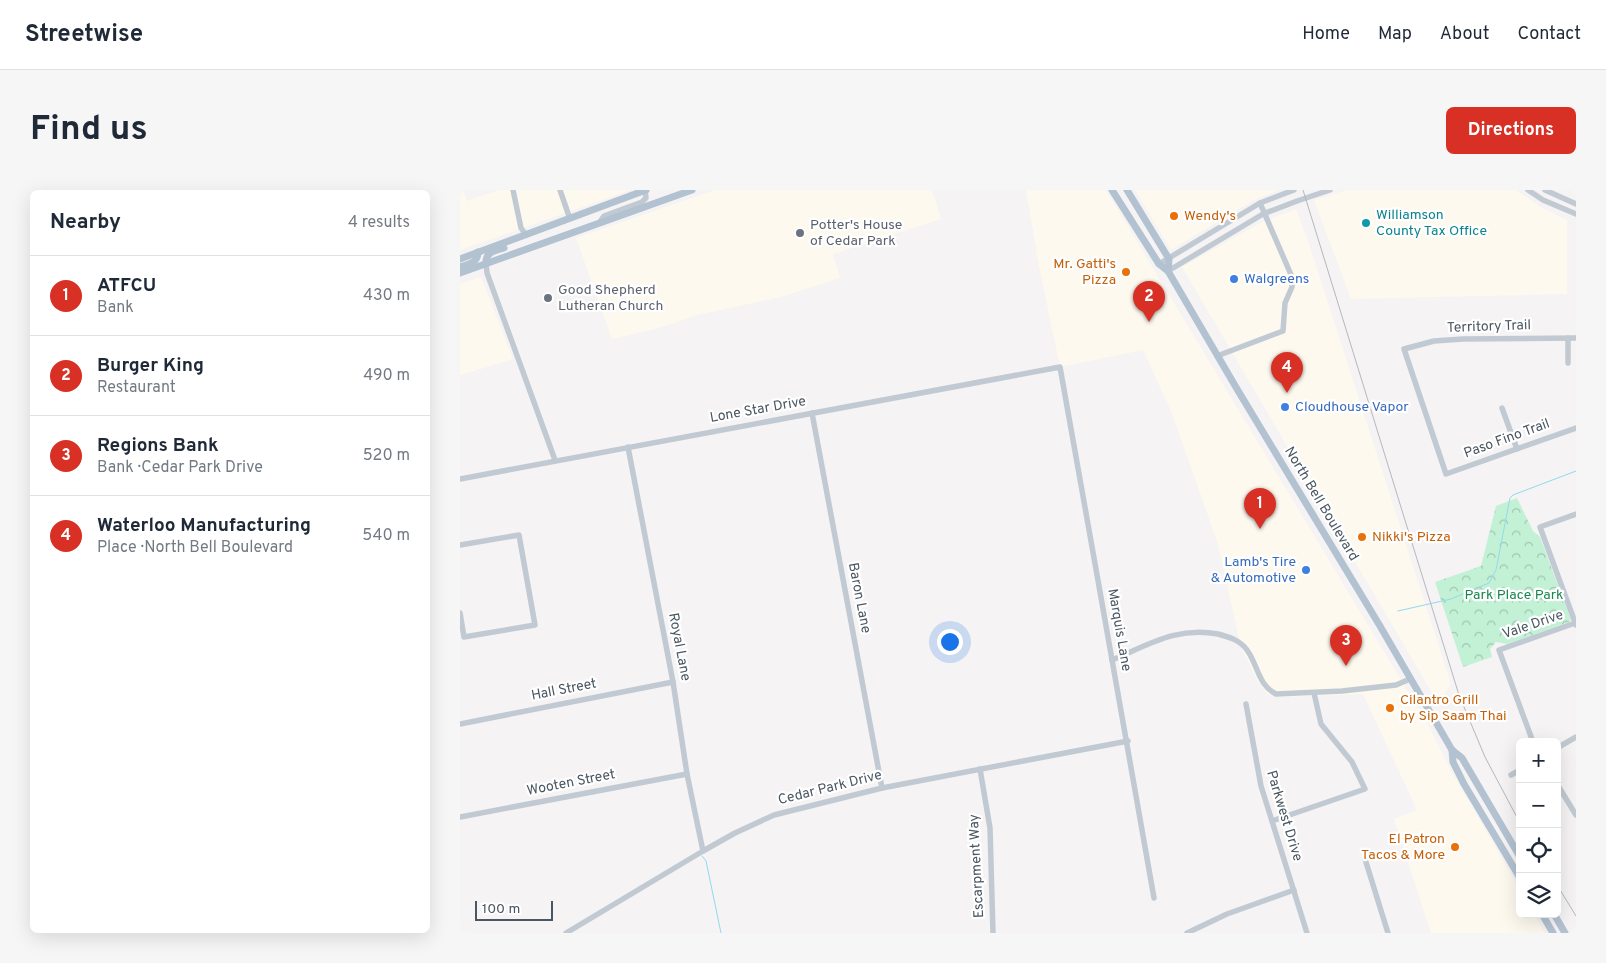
<!DOCTYPE html>
<html lang="en">
<head>
<meta charset="utf-8">
<style>
	body { margin:0; font-family:Overpass,sans-serif; background:#f6f6f7; color:#1f2937 }
	.controls { position:absolute; right:15px; bottom:15px; display:grid; overflow:hidden; border-radius:8px; box-shadow:0 5px 20px #0002 }
	.controls button { width:45px; height:45px; display:grid; place-items:center; padding:0; border:0; border-bottom:1px solid #e0e1e3; background:#fff; color:#1f2937; font:25px sans-serif }
	.scale { position:absolute; left:15px; bottom:12px; width:78px; box-sizing:border-box; padding-left:5px; border:2px solid #4a5661; border-top:0; font-size:14px; line-height:18px; white-space:nowrap; color:#4a5661; -webkit-text-stroke:4px #fff; paint-order:stroke }
	.you { position:absolute; left:489px; top:451px; width:18px; height:18px; margin:-12px; border:4px solid #fff; border-radius:50%; background:#1a73e8; box-shadow:0 0 0 8px #1a73e833 }
	.badge { display:grid; place-items:center; width:32px; height:32px; border-radius:50%; background:#d93025; color:#fff; font-size:16px; font-weight:700 }
	.pin { position:absolute; translate:-50% -41px; filter:drop-shadow(0 1px 2px #0008) }
	.pin::after { content:''; position:absolute; top:26px; width:18px; height:15px; background:inherit; clip-path:polygon(0 0,100% 0,50% 100%) }
	.list { margin:0; padding:0; list-style:none }
	h2 { display:flex; justify-content:space-between; align-items:center; height:65px; margin:0; padding:0 20px; font-size:21px }
	h2 small { font-size:16px; font-weight:400; color:#747a83 }
	.list li { display:grid; grid-template-columns:32px 1fr auto; gap:15px; align-items:center; box-sizing:border-box; height:80px; padding:0 20px; border-top:1px solid #e0e1e3 }
	.list b { display:block; font-size:19px; white-space:nowrap }
	.list p { margin:0; font-size:16px; white-space:nowrap; color:#747a83 }
	.list em { font-size:16px; font-style:normal; color:#747a83 }
	.icon { flex:none; width:28px; height:28px; fill:none; stroke:currentColor; stroke-width:2; stroke-linecap:round; stroke-linejoin:round }
	.map { position:relative; flex:none; width:1116px; height:743px; overflow:hidden; border-radius:8px }
	header { display:flex; align-items:center; gap:30px; box-sizing:border-box; height:70px; padding:0 25px; background:#fff; border-bottom:1px solid #e0e1e3 }
	header strong { font-size:24px }
	nav { display:flex; gap:28px; margin-inline-start:auto; font-size:18px }
	.intro { display:flex; align-items:center; justify-content:space-between; box-sizing:border-box; height:120px; padding:0 30px }
	h1 { margin:0; font-size:35px }
	.button { padding:12px 22px; border-radius:8px; background:#d93025; color:#fff; font-size:18px; font-weight:700 }
	main { display:flex; gap:30px; padding:0 30px }
	aside { flex:1; background:#fff; border-radius:8px; box-shadow:0 5px 20px #0002 }
	.map>svg:first-child { display:block }
</style>
</head>
<body>
<header>
<strong>Streetwise</strong>
<nav><a>Home</a><a>Map</a><a>About</a><a>Contact</a></nav>
</header>
<div class="intro"><h1>Find us</h1><a class="button">Directions</a></div>
<main>
<aside>
<h2>Nearby<small>4 results</small></h2>
<ul class="list">
<li><span class="badge">1</span><div><b>ATFCU</b><p>Bank</p></div><em>430 m</em></li>
<li><span class="badge">2</span><div><b>Burger King</b><p>Restaurant</p></div><em>490 m</em></li>
<li><span class="badge">3</span><div><b>Regions Bank</b><p>Bank · Cedar Park Drive</p></div><em>520 m</em></li>
<li><span class="badge">4</span><div><b>Waterloo Manufacturing</b><p>Place · North Bell Boulevard</p></div><em>540 m</em></li>
</ul>
</aside>
<div class="map">
<svg width="1116" height="743" viewBox="0 0 1116 743">
	<defs>
		<pattern id="park-crowns" width="20" height="18" patternUnits="userSpaceOnUse" patternTransform="scale(1.25)"><rect width="20" height="18" fill="#c3f1d5"/><path d="M2 6a3 3 0 1 1 6 0M12 15a3 3 0 1 1 6 0" fill="none" stroke="#a0c6b0"/></pattern>
	</defs>
	<rect width="100%" height="100%" fill="#f5f3f3"/>
	<!-- commercial -->
	<g fill="#fdf9ef">
		<path d="M0 0H3L7 11 39 0H171L0 60Z"/>
		<path d="M255 0H472L481 29 373 64 380 88 321 107 237 125 199 138 152 149 116 48Z"/>
		<path d="M566 0H646L967 533 989 577 1060 700V724H1074L1085 743H971L934 629 957 620 903 504 822 507 808 504 798 492 781 457 758 354 711 221 683 160 600 177 579 76Z"/>
		<path d="M675 0H820L794 10 711 60Z"/>
		<path d="M887 0H1056L1079 16 1107 30V104L891 109 854 10Z"/>
		<path d="M836 19 849 54 991 494 978 513 722 77 802 32Z"/>
		<path d="M21 87 53 169 0 185V94Z"/>
	</g>
	<!-- park -->
	<path fill="url(#park-crowns)" d="M1057 308 1073 341 1080 347 1111 430 1109 432 1048 454 1036 452 1030 459 1032 467 1003 477 975 392 1021 376 1036 316Z"/>
	<!-- pitch -->
	<path fill="#c3f1d5" d="M1052 393 1058 402 1042 411 1037 402Z"/>
	<g fill="none" stroke-linecap="round" stroke-linejoin="round">
		<!-- stream -->
		<g stroke="#90daee" stroke-width="1">
			<path d="M938 421 991 409 1029 393 1036 380 1050 308 1053 305 1116 281"/>
			<path d="M242 666 246 671 261 743"/>
		</g>
		<!-- minor -->
		<g stroke="#c1cad2" stroke-width="5.5">
			<path d="M53 0 61 38 66 45"/>
			<path d="M100 0 110 29"/>
			<path d="M1068 0 1083 10 1116 24"/>
			<path d="M1085 0 1116 14"/>
			<path d="M139 33 144 26 182 12 186 8 185 0"/>
			<path d="M26 74 27 83 95 270"/>
			<path d="M699 74 800 13 834 0"/>
			<path d="M708 81 803 24 837 11 870 0"/>
			<path d="M1108 148V173"/>
			<path d="M1116 148 1003 149 974 151 944 159 986 284 1116 238"/>
			<path d="M757 166 823 141 825 113 832 97V87L800 13"/>
			<path d="M1042 218 1057 259"/>
			<path d="M352 223 422 598"/>
			<path d="M168 257 213 492 227 584 243 661"/>
			<path d="M0 289 600 177C631 354 664 531 694 708"/>
			<path d="M0 355 59 345 75 435 4 447 0 423"/>
			<path d="M1116 435 1080 337 1116 324"/>
			<path d="M652 470C688 455 717 436 758 444 769 447 780 450 787 460 798 475 798 495 816 504L882 501 936 495 950 489"/>
			<path d="M786 514 801 596 847 743"/>
			<path d="M0 534 213 492"/>
			<path d="M1073 552 1039 460 1115 433"/>
			<path d="M1097 558 1116 547"/>
			<path d="M520 579 530 638 533 743"/>
			<path d="M1051 585 1060 580"/>
			<path d="M1097 594 1116 625"/>
			<path d="M0 627 227 584"/>
			<path d="M812 631 905 599 892 572 861 534 854 503"/>
			<path d="M905 669 928 743"/>
			<path d="M106 743 243 661 275 643 314 625 422 598 668 551"/>
			<path d="M727 743 767 724 834 700"/>
		</g>
		<!-- major -->
		<g stroke="#b3c2d1" stroke-width="7">
			<path d="M652 0 699 74 708 81 777 199 920 436 992 560 1002 568 1060 667"/>
			<path d="M667 0 709 69 708 81"/>
			<path d="M0 69 186 0"/>
			<path d="M26 74C25 62 34 61 44 58"/>
			<path d="M0 77C9 74 18 73 18 62"/>
			<path d="M0 83 232 0"/>
			<path d="M992 560 993 572 1004 594 1060 688"/>
			<path d="M1082 724 1093 743"/>
			<path d="M1094 724 1105 743"/>
		</g>
		<!-- rail -->
		<g stroke="#b5b8bd" stroke-width="1">
			<path d="M843 0 999 505 1025 567 1060 633"/>
			<path d="M1097 695 1116 726"/>
		</g>
	</g>
	<!-- markers -->
	<g fill="#e8710a" stroke="#fff" stroke-width="2">
		<circle cx="714" cy="26" r="5"/>
		<circle cx="666" cy="82" r="5"/>
		<circle cx="902" cy="347" r="5"/>
		<circle cx="930" cy="518" r="5"/>
		<circle cx="995" cy="657" r="5"/>
	</g>
	<circle fill="#0f9aa8" stroke="#fff" stroke-width="2" cx="906" cy="33" r="5"/>
	<g fill="#6b7280" stroke="#fff" stroke-width="2">
		<circle cx="340" cy="43" r="5"/>
		<circle cx="88" cy="108" r="5"/>
	</g>
	<g fill="#3f7fe0" stroke="#fff" stroke-width="2">
		<circle cx="774" cy="89" r="5"/>
		<circle cx="825" cy="217" r="5"/>
		<circle cx="846" cy="380" r="5"/>
	</g>
	<g text-anchor="middle" dominant-baseline="central" stroke-width="4.5" stroke-linejoin="round" paint-order="stroke">
		<!-- culture labels -->
		<g font-size="14" fill="#0d838f" stroke="#fff" text-anchor="start">
			<text x="916" y="25">Williamson<tspan x="916" dy="16">County Tax Office</tspan></text>
		</g>
		<!-- food labels -->
		<g font-size="14" fill="#c56008" stroke="#fff" text-anchor="start">
			<text x="724" y="26">Wendy's</text>
			<text x="656" y="74" text-anchor="end">Mr. Gatti's<tspan x="656" dy="16">Pizza</tspan></text>
			<text x="912" y="347">Nikki's Pizza</text>
			<text x="940" y="510">Cilantro Grill<tspan x="940" dy="16">by Sip Saam Thai</tspan></text>
			<text x="985" y="649" text-anchor="end">El Patron<tspan x="985" dy="16">Tacos &amp; More</tspan></text>
		</g>
		<!-- worship labels -->
		<g font-size="14" fill="#5b616d" stroke="#fff" text-anchor="start">
			<text x="350" y="35">Potter's House<tspan x="350" dy="16">of Cedar Park</tspan></text>
			<text x="98" y="100">Good Shepherd<tspan x="98" dy="16">Lutheran Church</tspan></text>
		</g>
		<!-- shop labels -->
		<g font-size="14" fill="#366cbe" stroke="#fff" text-anchor="start">
			<text x="784" y="89">Walgreens</text>
			<text x="835" y="217">Cloudhouse Vapor</text>
			<text x="836" y="372" text-anchor="end">Lamb's Tire<tspan x="836" dy="16">&amp; Automotive</tspan></text>
		</g>
		<!-- street labels -->
		<g font-size="14" fill="#4a5661" stroke="#fff">
			<text transform="translate(1029 137) rotate(-2)">Territory Trail</text>
			<text transform="translate(298 220) rotate(-10)">Lone Star Drive</text>
			<text transform="translate(1047 249) rotate(-20)">Paso Fino Trail</text>
			<text transform="translate(861 314) rotate(59)">North Bell Boulevard</text>
			<text transform="translate(399 408) rotate(79)">Baron Lane</text>
			<text transform="translate(1073 435) rotate(-19)">Vale Drive</text>
			<text transform="translate(659 440) rotate(80)">Marquis Lane</text>
			<text transform="translate(219 457) rotate(79)">Royal Lane</text>
			<text transform="translate(104 500) rotate(-11)">Hall Street</text>
			<text transform="translate(111 593) rotate(-11)">Wooten Street</text>
			<text transform="translate(370 598) rotate(-14)">Cedar Park Drive</text>
			<text transform="translate(824 626) rotate(73)">Parkwest Drive</text>
			<text transform="translate(517 676) rotate(-93)">Escarpment Way</text>
		</g>
		<!-- park labels -->
		<g font-size="14" fill="#17864f" stroke="#fff">
			<text x="1054" y="405">Park Place Park</text>
		</g>
	</g>
</svg>
<div class="controls">
<button>+</button>
<button>−</button>
<button><svg class="icon" aria-label="locate" viewBox="0 0 24 24"><circle cx="12" cy="12" r="6"/><path d="M12 2v4M12 18v4M2 12h4M18 12h4"/></svg></button>
<button><svg class="icon" aria-label="layers" viewBox="0 0 24 24"><path d="M12 4l9 5-9 5-9-5zM3 14l9 5 9-5"/></svg></button>
</div>
<div class="scale">100 m</div>
<div class="you"></div>
<div class="pin badge" style="left:800px;top:339px">1</div>
<div class="pin badge" style="left:689px;top:132px">2</div>
<div class="pin badge" style="left:886px;top:476px">3</div>
<div class="pin badge" style="left:827px;top:203px">4</div>
</div>
</main>
</body>
</html>
